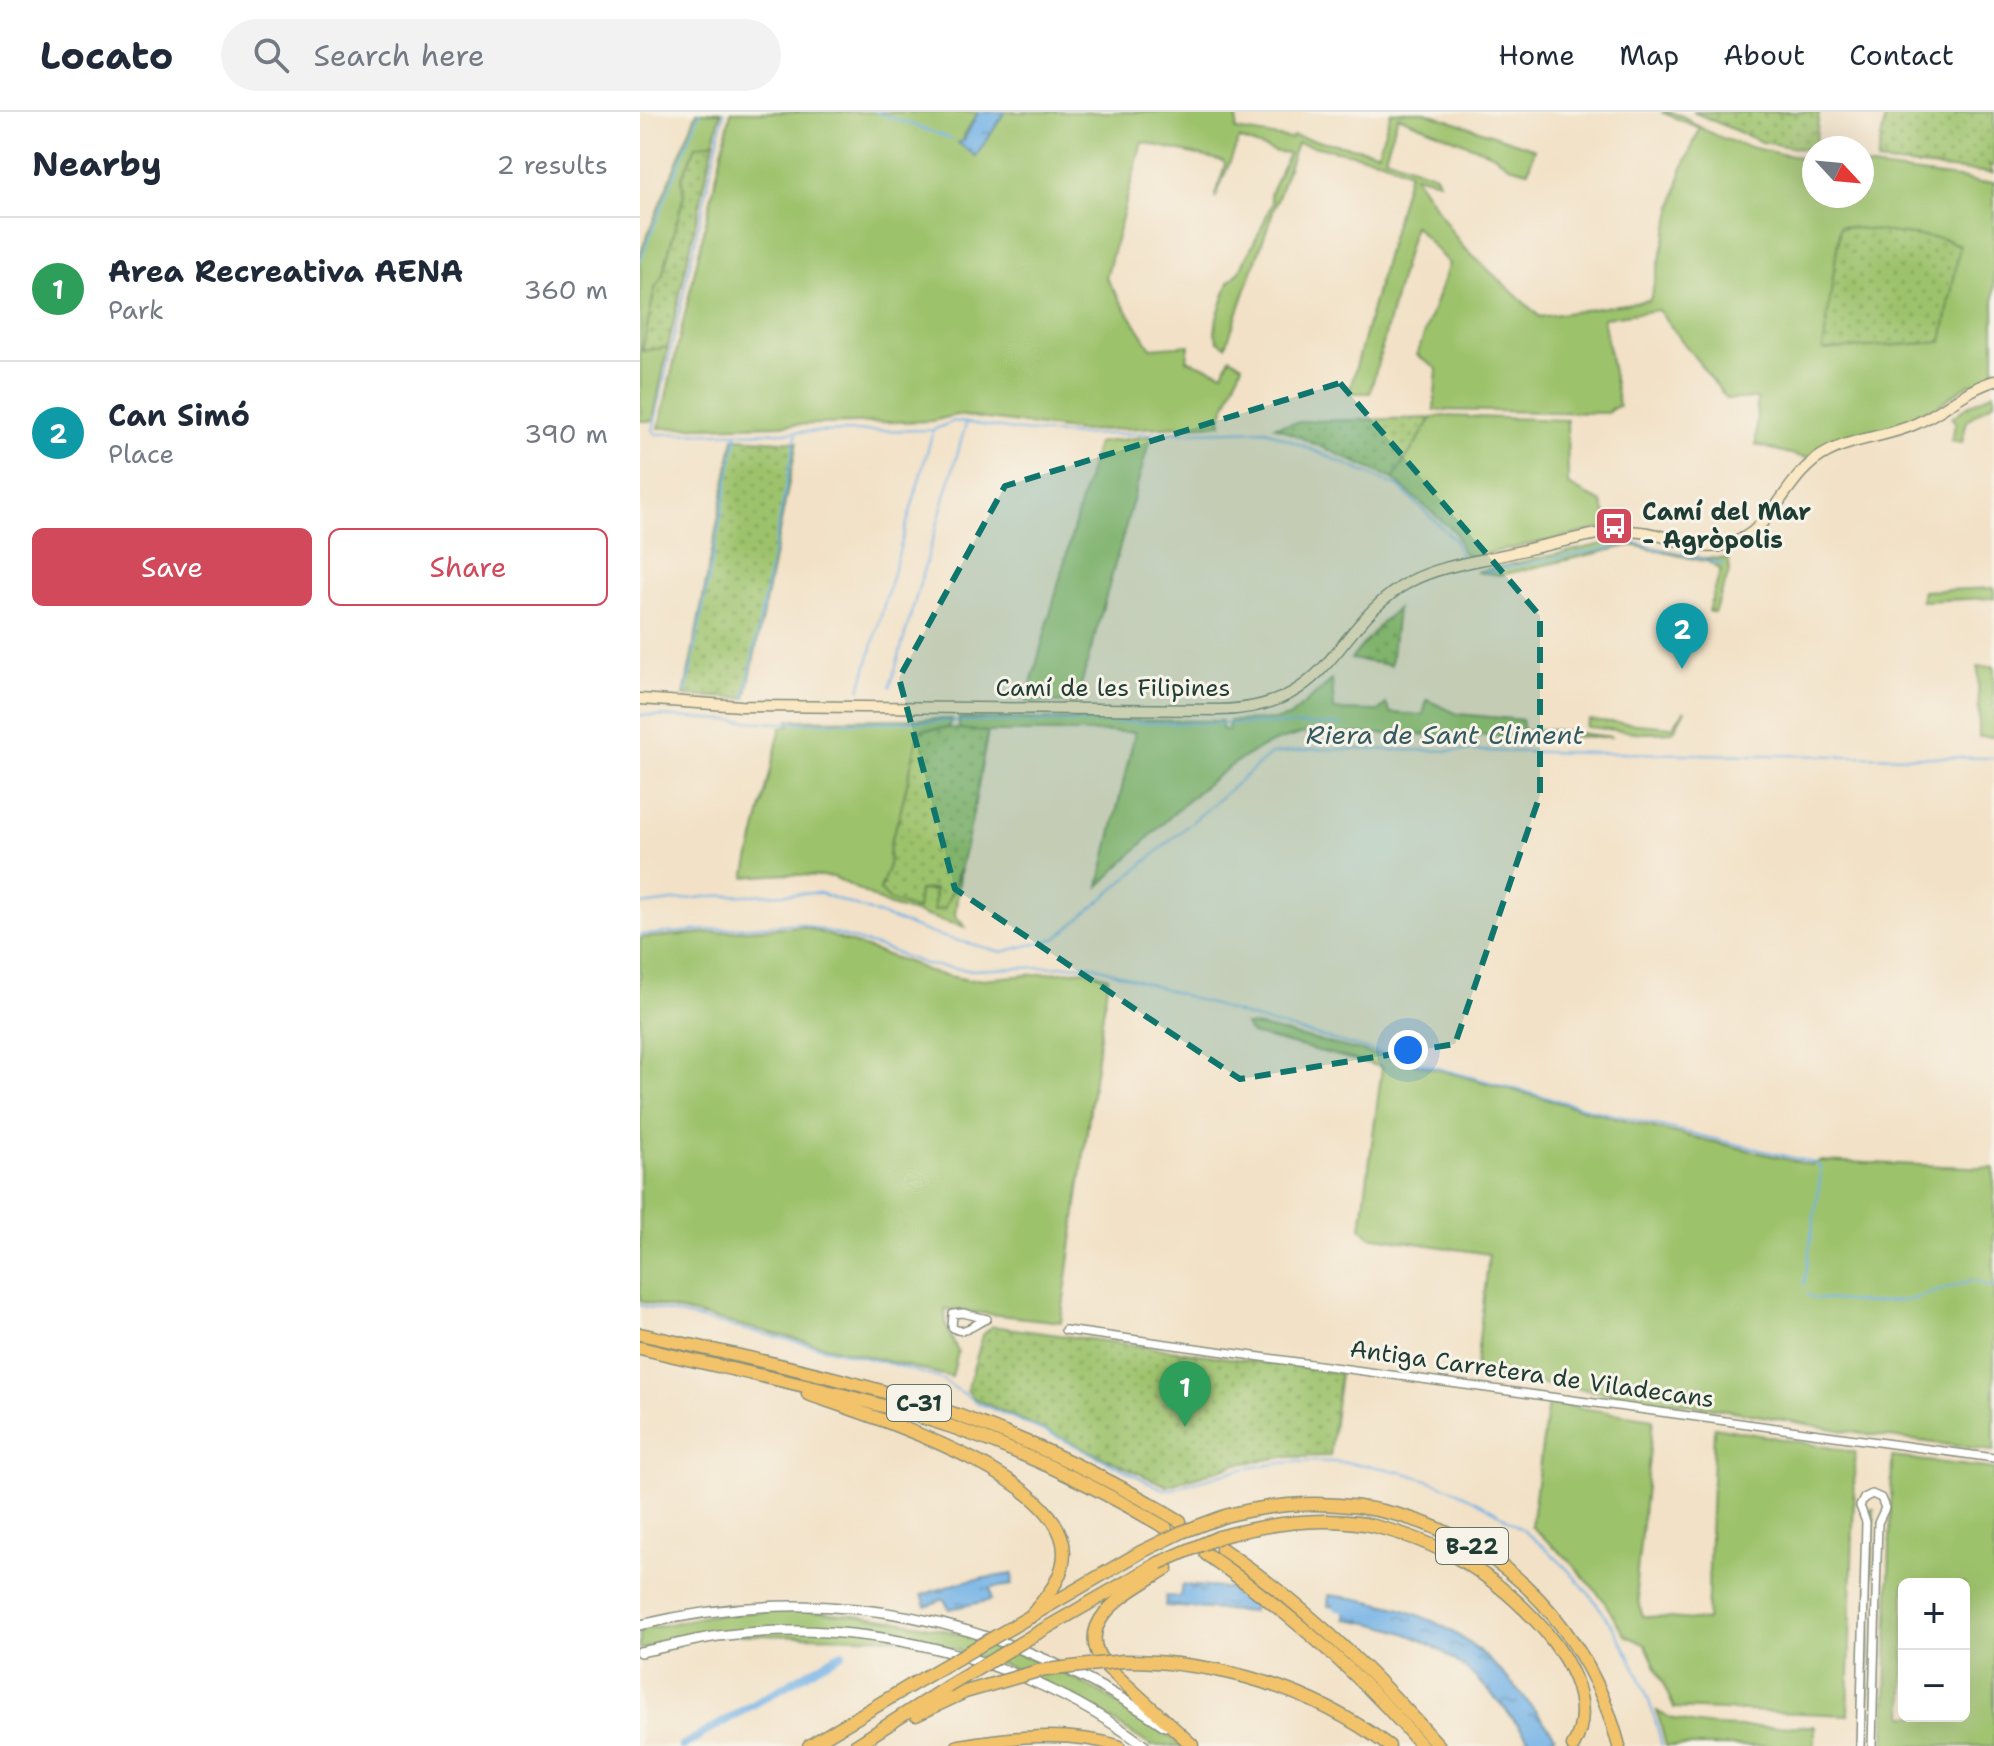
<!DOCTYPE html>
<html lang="en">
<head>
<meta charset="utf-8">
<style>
	body { margin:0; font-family:"Shantell Sans",sans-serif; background:#f2f2f3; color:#1f2937 }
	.controls { position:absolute; right:24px; bottom:24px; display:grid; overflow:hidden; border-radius:12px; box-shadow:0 8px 32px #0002 }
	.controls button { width:72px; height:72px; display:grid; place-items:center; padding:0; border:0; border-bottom:2px solid #e0e1e3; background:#fff; color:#1f2937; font:40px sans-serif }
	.compass { position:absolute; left:1162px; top:24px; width:72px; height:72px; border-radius:50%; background:#fff; box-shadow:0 8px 32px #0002; rotate:116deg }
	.you { position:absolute; left:768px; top:938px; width:28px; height:28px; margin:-20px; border:6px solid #fff; border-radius:50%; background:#1a73e8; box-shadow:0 0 0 12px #1a73e833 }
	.badge { display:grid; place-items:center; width:52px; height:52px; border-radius:50%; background:#d1495b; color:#fff; font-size:26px; font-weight:700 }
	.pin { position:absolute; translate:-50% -66px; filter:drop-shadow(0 2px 4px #0008) }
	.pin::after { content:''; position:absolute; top:42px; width:28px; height:24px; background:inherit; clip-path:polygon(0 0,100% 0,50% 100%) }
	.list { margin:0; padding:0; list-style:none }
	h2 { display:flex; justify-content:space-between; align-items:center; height:104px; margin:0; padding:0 32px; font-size:34px }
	h2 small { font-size:26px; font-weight:400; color:#747a83 }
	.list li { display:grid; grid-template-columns:52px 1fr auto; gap:24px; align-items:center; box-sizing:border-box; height:144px; padding:0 32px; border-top:2px solid #e0e1e3 }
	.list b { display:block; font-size:30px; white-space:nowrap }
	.list p { margin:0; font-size:26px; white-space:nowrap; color:#747a83 }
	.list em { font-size:26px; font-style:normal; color:#747a83 }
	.actions { display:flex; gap:16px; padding:24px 32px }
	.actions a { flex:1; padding:18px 0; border:2px solid #d1495b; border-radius:12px; text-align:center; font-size:28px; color:#d1495b }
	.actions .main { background:#d1495b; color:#fff }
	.icon { flex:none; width:44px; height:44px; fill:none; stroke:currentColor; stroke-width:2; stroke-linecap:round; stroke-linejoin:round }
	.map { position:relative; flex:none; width:1354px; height:1634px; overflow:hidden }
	header { display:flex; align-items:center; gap:48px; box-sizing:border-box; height:112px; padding:0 40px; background:#fff; border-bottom:2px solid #e0e1e3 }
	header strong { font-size:38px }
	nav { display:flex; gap:44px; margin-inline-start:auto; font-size:28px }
	.search { width:560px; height:72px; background:#f2f2f3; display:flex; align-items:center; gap:20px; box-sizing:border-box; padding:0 28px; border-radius:44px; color:#747a83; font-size:30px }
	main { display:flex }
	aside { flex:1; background:#fff }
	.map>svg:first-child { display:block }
</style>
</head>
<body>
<header>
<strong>Locato</strong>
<div class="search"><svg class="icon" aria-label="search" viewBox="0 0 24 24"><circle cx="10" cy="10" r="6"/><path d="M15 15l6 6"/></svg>Search here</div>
<nav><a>Home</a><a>Map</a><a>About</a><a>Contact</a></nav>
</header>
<main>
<aside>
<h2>Nearby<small>2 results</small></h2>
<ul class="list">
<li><span class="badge" style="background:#2e9e5b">1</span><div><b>Area Recreativa AENA</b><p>Park</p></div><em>360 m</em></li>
<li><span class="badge" style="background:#0f9aa8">2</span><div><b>Can Simó</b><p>Place</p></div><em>390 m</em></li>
</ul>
<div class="actions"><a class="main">Save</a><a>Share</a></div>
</aside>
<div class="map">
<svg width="1354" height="1634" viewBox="0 0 1354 1634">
	<defs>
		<pattern id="park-dots" width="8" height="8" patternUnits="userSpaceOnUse" patternTransform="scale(2)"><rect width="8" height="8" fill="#9dc26c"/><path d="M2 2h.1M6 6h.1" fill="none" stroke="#7f9f5a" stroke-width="1.8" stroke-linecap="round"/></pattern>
		<pattern id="water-ripples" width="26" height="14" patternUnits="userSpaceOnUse" patternTransform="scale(2)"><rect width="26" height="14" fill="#73b2e6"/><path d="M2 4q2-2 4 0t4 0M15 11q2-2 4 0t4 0" fill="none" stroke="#5e92bb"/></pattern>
	</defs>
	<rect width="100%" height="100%" fill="#f7f3e8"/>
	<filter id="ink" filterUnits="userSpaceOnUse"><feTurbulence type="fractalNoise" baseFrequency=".0125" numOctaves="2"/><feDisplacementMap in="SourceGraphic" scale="16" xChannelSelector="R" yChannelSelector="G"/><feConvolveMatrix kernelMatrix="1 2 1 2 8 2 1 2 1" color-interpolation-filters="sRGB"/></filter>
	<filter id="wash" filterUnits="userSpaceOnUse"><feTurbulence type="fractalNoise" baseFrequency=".006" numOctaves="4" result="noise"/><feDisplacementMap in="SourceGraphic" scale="32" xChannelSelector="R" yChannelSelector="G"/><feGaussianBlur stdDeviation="1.8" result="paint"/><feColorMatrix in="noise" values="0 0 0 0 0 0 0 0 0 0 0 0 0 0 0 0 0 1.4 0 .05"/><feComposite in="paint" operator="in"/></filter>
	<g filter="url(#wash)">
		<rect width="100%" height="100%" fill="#f2e1c6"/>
		<!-- grass -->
		<g fill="#9dc26c" stroke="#5e8050" stroke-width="2" fill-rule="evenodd">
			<path d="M57 0H81L74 30 56 34 42 65 44 83 22 165 15 177 2 239 28 235 13 309H0V142Z"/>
			<path d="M91 0H338L324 23 323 33 336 44 365 0H597L596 18 652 27 653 24 738 40 751 0H785L895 37 888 59 869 54 854 43 758 4 745 45 796 63 799 69 774 63 822 134 900 205 1010 188 1042 58 1060 16 1021 0C1043 0 1049 9 1065 18 1094 34 1141 43 1174 47V84H1222V54L1326 67 1339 71 1354 70V266L1328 273 1290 299 1257 314 1213 323 1166 346 1116 333 1117 287H1087L1018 198 963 206 979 294 970 297 968 301 794 298 797 257 777 243 809 152 774 113 730 281H709L769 60 742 48 657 31 586 234 578 229 575 221 577 205 589 170 599 160 620 119 632 91 630 82 649 41 636 40 599 27 575 87 585 52 583 49 502 30 466 166 511 236 549 233 547 248 583 261 590 245 602 253 581 305 582 312 440 319 316 303 292 309 19 316Z"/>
			<path d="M1354 280V290L1327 308 1322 331 1311 329 1316 310 1312 306 1326 295Z"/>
			<path d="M804 304 927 308 928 373 962 391 970 415 831 445 823 441 815 420 753 367 792 306Z"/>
			<path d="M511 324 436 591 386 590 457 331Z"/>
			<path d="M988 430 1061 446 1088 447 1090 458 1074 501 1068 499 1081 458 1069 450 992 433 861 463 836 460 963 432Z"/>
			<path d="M1354 476V486L1281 489 1283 479Z"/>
			<path d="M1354 554V625H1339L1338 555Z"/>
			<path d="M692 568 694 598 739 599 746 592 751 601 783 603 787 588 818 602 882 608 884 619 915 618 972 625 664 621C652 625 640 627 629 632 568 659 508 728 459 774L495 620H348L319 617V606L582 609V617L588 619 589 609 636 608 649 605Z"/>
			<path d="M1045 598 1033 620 1004 621 946 615 949 608 1032 615Z"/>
			<path d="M312 607 308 616 282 618 278 624 260 702 250 732 249 753 240 778 276 798 279 778 294 779V798L313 779 321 756 315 803 325 815 250 794 194 765 146 762 105 765 141 615 150 613 149 608Z"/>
			<path d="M162 814 273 852 289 860 329 868 445 858 468 865 421 1210 305 1197 306 1214 318 1240 312 1265 0 1189V826Z"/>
			<path d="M605 913 617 914 792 956 990 1010 1171 1053 1180 1049 1354 1056V1339L1205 1319 1100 1300 835 1262 849 1142 729 1124 721 1116 742 955 612 922Z"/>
			<path d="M908 1291 1013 1307 996 1470 1002 1504 1067 1509 1074 1315 1215 1340 1208 1603 1034 1596 1006 1533 985 1523 962 1486 930 1449 891 1414Z"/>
			<path d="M1252 1345 1354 1357V1634H1245ZM1324 1472V1604H1264V1472Z"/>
			<path d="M1231 1397H1234L1227 1634H1224Z"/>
			<path d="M140 1498C302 1503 411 1538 542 1634H511L439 1587 370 1555 306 1535 261 1526 66 1522 0 1537V1518L67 1504Z"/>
			<path d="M1017 1599C1050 1621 1133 1614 1175 1614V1634H1026Z"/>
		</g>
		<!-- park -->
		<g fill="url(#park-dots)" stroke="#5e8050" stroke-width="2">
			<path d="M1053 0H1179L1175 36 1174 39 1122 30Z"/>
			<path d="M1246 0H1354V54H1350L1353 61 1237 50Z"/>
			<path d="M74 30 28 235 2 239 15 177 22 165 44 83 42 65 56 34Z"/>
			<path d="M1200 114 1304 127 1320 133 1302 230 1183 238Z"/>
			<path d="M792 306 753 367 635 314 668 309Z"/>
			<path d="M94 326 157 330 106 586 44 584Z"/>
			<path d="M757 497 751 553 711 547 742 510Z"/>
			<path d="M308 616 348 620C336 679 330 743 304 797L294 798 295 777 279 778 277 798 251 789 240 778 249 753 250 732 260 702 278 624 281 618Z"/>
			<path d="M352 1214 700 1261 690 1344 644 1345 597 1352 527 1374 333 1286 327 1278 343 1223Z"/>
		</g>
		<!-- water -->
		<g fill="url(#water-ripples)" stroke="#49788d" stroke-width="2">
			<path d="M338 0H365L336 44 318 31 324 28Z"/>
			<path d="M373 1462 372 1473 350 1476 351 1488 309 1497 304 1487 286 1494 282 1483 325 1469Z"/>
			<path d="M542 1473 593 1477V1488L613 1489V1500L525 1494 526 1484 540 1485Z"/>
			<path d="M689 1483C806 1496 846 1534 915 1624L901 1634H894C841 1563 798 1518 705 1507V1495L688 1494Z"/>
		</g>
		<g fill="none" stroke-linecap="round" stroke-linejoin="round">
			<!-- stream -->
			<g stroke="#73b2e6" stroke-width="2">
				<path d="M84 0 13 318 16 322 293 318 314 309 381 319 439 323 626 318 759 375 814 427 820 444"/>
				<path d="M236 0 312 27"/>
				<path d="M0 149 60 0"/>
				<path d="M845 460 994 431 1083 452"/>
				<path d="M250 575 326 312"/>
				<path d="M220 578 293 319"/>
				<path d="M46 581 97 323"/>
				<path d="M105 585 156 323"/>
				<path d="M0 603 139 611 326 609 703 613"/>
				<path d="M0 793 72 784 180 781 296 823 362 840 417 826 631 642 677 637 1354 646"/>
				<path d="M0 823 159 811 243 836 287 853 329 858 451 853 619 908 958 999 1175 1051 1180 1055V1067L1164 1173"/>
				<path d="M1167 1182 1173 1186 1229 1191 1270 1188 1332 1168 1354 1175"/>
				<path d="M0 1193 255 1253 301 1267 338 1291 420 1326 523 1377H533C574 1363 614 1352 657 1350 834 1341 984 1464 1022 1634"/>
			</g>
			<!-- canal -->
			<g stroke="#73b2e6" stroke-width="8">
				<path d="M582 1487 601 1488"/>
				<path d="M698 1495 716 1500"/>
				<path d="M42 1634 202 1541"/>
			</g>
		</g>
	</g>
	<g filter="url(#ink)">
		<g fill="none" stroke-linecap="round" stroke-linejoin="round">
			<!-- minor casing -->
			<g stroke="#888f7d" stroke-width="10">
				<g id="minor">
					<path d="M323 1201 347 1207C335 1211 323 1225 312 1215L313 1202Z"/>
					<path d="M425 1218 1354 1346"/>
					<path d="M1220 1634 1226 1410 1220 1394 1224 1386 1232 1382 1241 1386 1245 1396 1238 1411 1232 1634"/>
				</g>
			</g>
			<!-- tertiary casing -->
			<g stroke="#888f7d" stroke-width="12">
				<g id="tertiary">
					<path d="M0 1513C191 1467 364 1505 525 1614"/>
					<path d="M0 1540C26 1535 52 1528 78 1524 226 1504 384 1545 505 1634"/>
				</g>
			</g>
			<!-- secondary casing -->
			<g stroke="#888f7d" stroke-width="13">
				<path id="secondary" d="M0 587 101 594 579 598C696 596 691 513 771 469 796 456 826 451 854 445 894 436 933 426 974 419 989 419 1002 419 1017 423 1041 429 1064 440 1089 432 1131 420 1142 373 1175 348 1204 326 1241 327 1273 313 1302 301 1324 278 1354 269"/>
			</g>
			<!-- primary casing -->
			<g stroke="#888f7d" stroke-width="14">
				<path id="primary" d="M317 1634C368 1625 427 1618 479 1634"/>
			</g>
			<!-- motorway casing -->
			<g stroke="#888f7d" stroke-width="15">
				<g id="motorway">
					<path d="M0 1222C107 1246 216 1267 320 1304 396 1331 470 1367 540 1409"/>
					<path d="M0 1236C104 1261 211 1281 312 1315 387 1341 459 1376 526 1416"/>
					<path d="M168 1282C230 1304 424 1363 424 1441 424 1467 405 1486 390 1505"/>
					<path d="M585 1404C765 1356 932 1455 979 1634"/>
					<path d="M579 1425C626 1412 676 1404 724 1412 759 1419 794 1432 826 1451 877 1482 971 1567 933 1634"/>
					<path d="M582 1437C663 1492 735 1561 799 1634"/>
					<path d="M566 1442C645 1497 720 1561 782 1634"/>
					<path d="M527 1456C494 1477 427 1509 467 1555L552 1633"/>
					<path d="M372 1515 501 1440"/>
					<path d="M394 1523 519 1451"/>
					<path d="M483 1549C579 1549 671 1576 749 1634"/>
					<path d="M276 1603 325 1580"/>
					<path d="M169 1634 273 1572"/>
					<path d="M215 1634 307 1575"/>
				</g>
			</g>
			<!-- minor -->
			<use href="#minor" stroke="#fff" stroke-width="7"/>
			<!-- tertiary -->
			<use href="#tertiary" stroke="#fff" stroke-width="9"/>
			<!-- secondary -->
			<use href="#secondary" stroke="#fae7c3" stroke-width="10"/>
			<!-- primary -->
			<use href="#primary" stroke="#f2c36a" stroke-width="11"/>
			<!-- motorway -->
			<use href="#motorway" stroke="#f2c36a" stroke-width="12"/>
			<!-- motorway-bridge casing -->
			<g stroke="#888f7d" stroke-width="15" stroke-linecap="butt">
				<g id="motorway-bridge">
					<path d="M501 1440 542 1420 585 1404"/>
					<path d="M519 1451 579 1425"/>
					<path d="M273 1572 372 1515"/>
					<path d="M307 1575 394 1523"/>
					<path d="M325 1580 398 1559 483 1549"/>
				</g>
			</g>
			<!-- motorway-bridge -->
			<use href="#motorway-bridge" stroke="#f2c36a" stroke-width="12"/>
		</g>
	</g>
	<!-- marked area -->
	<path fill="#0f766e" fill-opacity="0.2" stroke="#0f766e" stroke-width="6" stroke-dasharray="16 10" stroke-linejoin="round" d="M700 271 900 504V683L815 932 600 967 315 777 259 566 365 374Z"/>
	<!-- icons -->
	<defs>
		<g id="bus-square" transform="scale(2)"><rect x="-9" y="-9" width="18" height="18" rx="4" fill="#d1495b" stroke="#f7f3e8"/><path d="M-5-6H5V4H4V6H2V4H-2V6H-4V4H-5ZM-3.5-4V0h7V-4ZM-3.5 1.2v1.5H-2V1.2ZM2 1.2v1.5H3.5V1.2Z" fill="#fff"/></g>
	</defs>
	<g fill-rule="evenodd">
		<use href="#bus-square" x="974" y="414"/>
	</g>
	<g text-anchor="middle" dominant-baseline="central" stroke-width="6" stroke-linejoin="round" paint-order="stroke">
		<!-- shield labels -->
		<g fill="#f7f3e8" stroke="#60746a" stroke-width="2">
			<rect x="247" y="1273" width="64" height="36" rx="6"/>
			<rect x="796" y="1416" width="72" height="36" rx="6"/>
		</g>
		<g font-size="22" font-weight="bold" fill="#1f3d34">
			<text x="279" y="1291">C-31</text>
			<text x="832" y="1434">B-22</text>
		</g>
		<!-- poi labels -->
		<g font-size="24" font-weight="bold" fill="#1f3d34" stroke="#f7f3e8" text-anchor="start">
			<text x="1002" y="400">Camí del Mar<tspan x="1002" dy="28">- Agròpolis</tspan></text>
		</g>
		<!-- street labels -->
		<g font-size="24" fill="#1f3d34" stroke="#f7f3e8">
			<text x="473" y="576">Camí de les Filipines</text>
			<text transform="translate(892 1262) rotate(8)">Antiga Carretera de Viladecans</text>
		</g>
		<!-- water labels -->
		<g font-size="26" font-style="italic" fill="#345a60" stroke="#f7f3e8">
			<text x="805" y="622">Riera de Sant Climent</text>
		</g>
	</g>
</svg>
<div class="controls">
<button>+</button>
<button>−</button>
</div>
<svg class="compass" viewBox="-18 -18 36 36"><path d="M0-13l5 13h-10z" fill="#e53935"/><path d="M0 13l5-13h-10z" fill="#747a83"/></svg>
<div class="you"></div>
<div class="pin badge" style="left:545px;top:1315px;background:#2e9e5b">1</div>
<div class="pin badge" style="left:1042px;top:557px;background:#0f9aa8">2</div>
</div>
</main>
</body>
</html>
